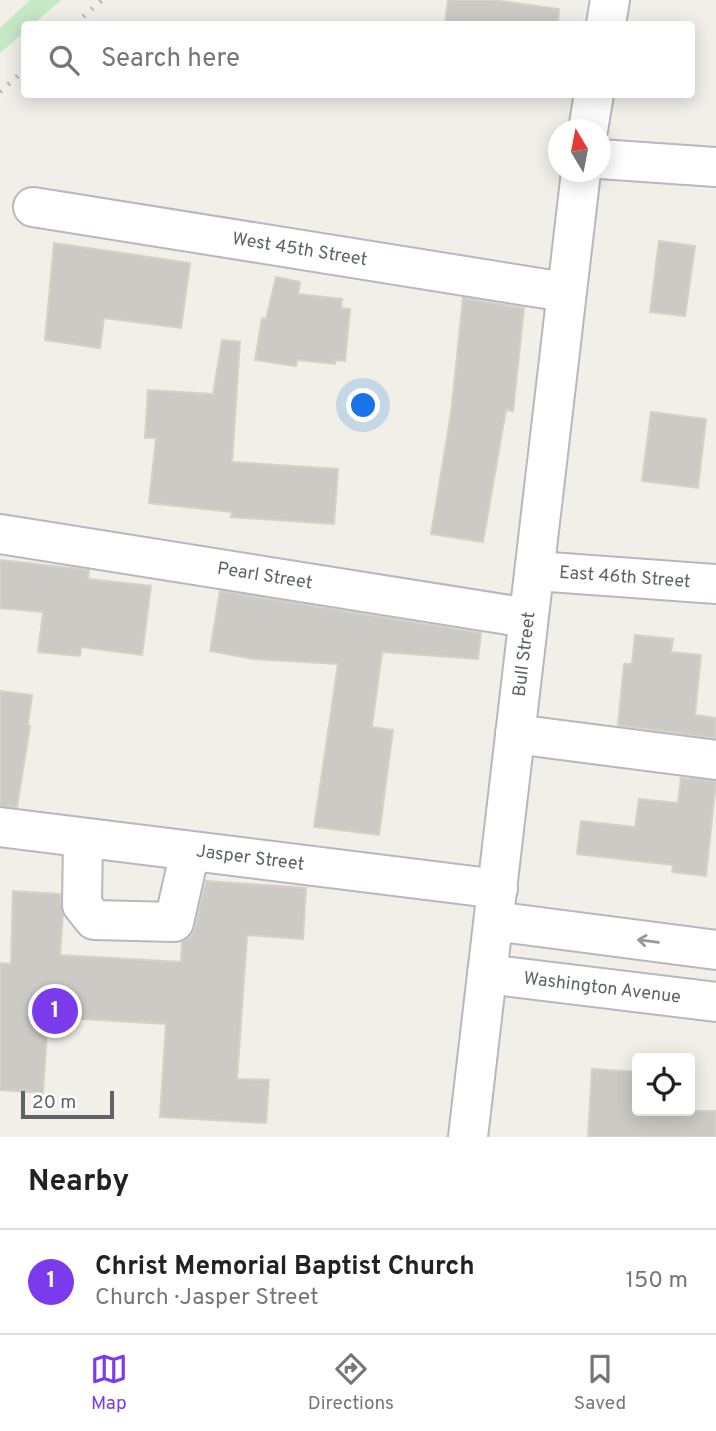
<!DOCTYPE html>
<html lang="en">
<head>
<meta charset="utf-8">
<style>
	body { margin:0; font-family:Overpass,sans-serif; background:#f2f2f2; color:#222 }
	.controls { position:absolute; right:21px; bottom:21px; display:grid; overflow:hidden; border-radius:7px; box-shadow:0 4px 18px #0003 }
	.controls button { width:63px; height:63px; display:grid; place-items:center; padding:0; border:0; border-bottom:2px solid #e0e0e0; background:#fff; color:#222; font:35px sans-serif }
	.compass { position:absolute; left:548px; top:119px; width:63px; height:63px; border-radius:50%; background:#fff; box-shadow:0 4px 18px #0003; rotate:350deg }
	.scale { position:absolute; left:21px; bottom:18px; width:93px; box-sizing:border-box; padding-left:7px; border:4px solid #5f6368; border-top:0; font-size:19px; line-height:24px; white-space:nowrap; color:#5f6368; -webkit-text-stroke:5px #fff; paint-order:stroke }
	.you { position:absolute; left:364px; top:406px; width:24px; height:24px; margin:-18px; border:5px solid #fff; border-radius:50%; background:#1a73e8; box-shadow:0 0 0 10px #1a73e833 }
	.badge { display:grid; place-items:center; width:46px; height:46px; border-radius:50%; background:#7c3aed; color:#fff; font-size:23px; font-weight:700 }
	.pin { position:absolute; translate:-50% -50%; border:4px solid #fff; box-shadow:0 2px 7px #0006 }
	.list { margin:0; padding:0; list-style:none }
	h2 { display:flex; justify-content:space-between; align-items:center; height:91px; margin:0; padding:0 28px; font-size:30px }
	h2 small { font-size:23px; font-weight:400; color:#767676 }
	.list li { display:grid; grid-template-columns:46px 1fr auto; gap:21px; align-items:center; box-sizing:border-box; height:105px; padding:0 28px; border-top:2px solid #e0e0e0 }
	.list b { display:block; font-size:26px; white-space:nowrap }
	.list p { margin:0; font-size:23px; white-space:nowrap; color:#767676 }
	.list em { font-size:23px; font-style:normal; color:#767676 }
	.icon { flex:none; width:38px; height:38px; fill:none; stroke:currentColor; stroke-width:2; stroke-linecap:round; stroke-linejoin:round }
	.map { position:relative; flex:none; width:716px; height:1137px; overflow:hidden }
	.search { position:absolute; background:#fff; box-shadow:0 4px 18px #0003; left:21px; right:21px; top:21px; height:77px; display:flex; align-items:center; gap:18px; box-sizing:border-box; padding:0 24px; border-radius:7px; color:#767676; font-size:26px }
	.sheet { height:196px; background:#fff }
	nav { display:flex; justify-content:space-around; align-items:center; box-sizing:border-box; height:98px; border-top:2px solid #e0e0e0; background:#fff; font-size:19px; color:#767676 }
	nav a { display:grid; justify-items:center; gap:4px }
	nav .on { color:#7c3aed }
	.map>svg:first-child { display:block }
</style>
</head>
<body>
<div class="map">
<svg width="716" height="1137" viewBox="0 0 716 1137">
	<rect width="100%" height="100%" fill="#f1efe8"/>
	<!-- green -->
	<path fill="#c5e8c5" d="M30 0H61L33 24H24V32L0 53V28Z"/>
	<!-- building -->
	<g fill="#cccac5" stroke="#d6d1c6" stroke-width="2">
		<path d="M448 0H493L559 9 558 24H445Z"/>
		<path d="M659 241 695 246 685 316 650 312Z"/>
		<path d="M54 243 190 263 181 328 104 318 100 348 45 340Z"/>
		<path d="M276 277 300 282 298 294 342 299 341 308 350 309 345 361 335 360V364L297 360 296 366 255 360 262 318 266 319Z"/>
		<path d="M463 298 524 308 513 411 506 410 483 542 431 534 451 413Z"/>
		<path d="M222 340 240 342 232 462 338 469 334 524 231 517 232 512 149 503 156 438H145L148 390 213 394Z"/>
		<path d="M651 412 706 419 698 488 642 481Z"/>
		<path d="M0 560 89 570 88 579 151 586 142 655 81 647 80 656 38 652 43 612 0 608Z"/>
		<path d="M220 591 481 633 478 659 382 652 372 727 393 730 379 835 314 827 338 664 254 659 210 651Z"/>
		<path d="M635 635 673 639 671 652 701 655 695 715 716 718V738L618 725 624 664H632Z"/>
		<path d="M0 691 32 695 28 725 30 726 17 807 0 806Z"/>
		<path d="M681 778 716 781 706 876 672 872 673 865 577 854 581 821 635 827 639 799 678 803Z"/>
		<path d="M206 881 306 888 303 939 247 935 237 1079 269 1080 266 1123 160 1117 166 1024 48 1017 43 1093 0 1090V963L11 964 13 891 60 894 63 913 60 955 181 962 182 942 191 936 195 927Z"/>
		<path d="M592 1069 637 1072V1111H716V1137H588Z"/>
	</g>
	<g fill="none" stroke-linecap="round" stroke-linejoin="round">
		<!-- minor casing -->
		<g stroke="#b5b8bc" stroke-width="42">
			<g id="minor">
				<path d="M606 24 610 0"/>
				<path d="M588 130 594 94"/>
				<path d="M600 159 716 167"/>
				<path id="s1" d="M33 207 565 292"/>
				<path id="s2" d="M0 534 528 618"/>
				<path id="s3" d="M536 571 716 584"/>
				<path d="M515 734 716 760"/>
				<path id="s4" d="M0 827 498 889"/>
				<path d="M83 838 82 905 94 920 174 922 190 851"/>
				<path d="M494 921 716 950"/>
				<path id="s5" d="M487 974 716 1002"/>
				<path id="s6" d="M468 1137 581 172"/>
			</g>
		</g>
		<!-- minor -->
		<use href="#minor" stroke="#fff" stroke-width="38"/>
		<!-- rail -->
		<g stroke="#b6b7b8" stroke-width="5" stroke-dasharray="2 9" stroke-linecap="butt">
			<path d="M75 24 102 0"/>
			<path d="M0 92 24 70"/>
		</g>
	</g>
	<!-- one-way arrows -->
	<defs><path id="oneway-shaft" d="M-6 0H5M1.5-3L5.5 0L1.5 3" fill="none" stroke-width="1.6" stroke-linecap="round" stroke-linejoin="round" transform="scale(1.75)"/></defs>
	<use stroke="#979a9d" href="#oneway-shaft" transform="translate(648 941) rotate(-172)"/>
	<g text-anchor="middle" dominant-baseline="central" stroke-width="6" stroke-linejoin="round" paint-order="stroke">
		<!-- street labels -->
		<g font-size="18" fill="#5f6368" stroke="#fff">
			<text stroke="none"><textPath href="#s1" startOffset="270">West 45th Street</textPath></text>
			<text stroke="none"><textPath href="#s2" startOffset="268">Pearl Street</textPath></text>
			<text stroke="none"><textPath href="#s3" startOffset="89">East 46th Street</textPath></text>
			<text stroke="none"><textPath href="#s6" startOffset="486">Bull Street</textPath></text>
			<text stroke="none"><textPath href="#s4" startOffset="252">Jasper Street</textPath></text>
			<text stroke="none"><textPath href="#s5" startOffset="116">Washington Avenue</textPath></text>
		</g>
	</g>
</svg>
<div class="controls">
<button><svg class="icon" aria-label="locate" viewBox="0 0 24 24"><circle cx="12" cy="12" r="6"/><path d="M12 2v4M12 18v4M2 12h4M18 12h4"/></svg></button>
</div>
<svg class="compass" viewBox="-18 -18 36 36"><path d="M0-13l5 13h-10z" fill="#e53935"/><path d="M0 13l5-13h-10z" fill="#767676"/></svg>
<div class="scale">20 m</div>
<div class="you"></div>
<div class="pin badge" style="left:55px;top:1011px">1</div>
<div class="search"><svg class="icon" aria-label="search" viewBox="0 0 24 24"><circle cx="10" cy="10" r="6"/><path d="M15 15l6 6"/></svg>Search here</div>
</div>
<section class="sheet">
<h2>Nearby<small></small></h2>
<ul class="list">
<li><span class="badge">1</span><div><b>Christ Memorial Baptist Church</b><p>Church · Jasper Street</p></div><em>150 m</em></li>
</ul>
</section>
<nav>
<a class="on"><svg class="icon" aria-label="map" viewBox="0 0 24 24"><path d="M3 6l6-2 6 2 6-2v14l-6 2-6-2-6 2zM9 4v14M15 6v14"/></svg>Map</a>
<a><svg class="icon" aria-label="directions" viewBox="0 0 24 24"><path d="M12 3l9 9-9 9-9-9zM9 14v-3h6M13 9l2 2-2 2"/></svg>Directions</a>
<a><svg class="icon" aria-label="saved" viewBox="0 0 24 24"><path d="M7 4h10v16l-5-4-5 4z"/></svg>Saved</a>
</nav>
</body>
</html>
